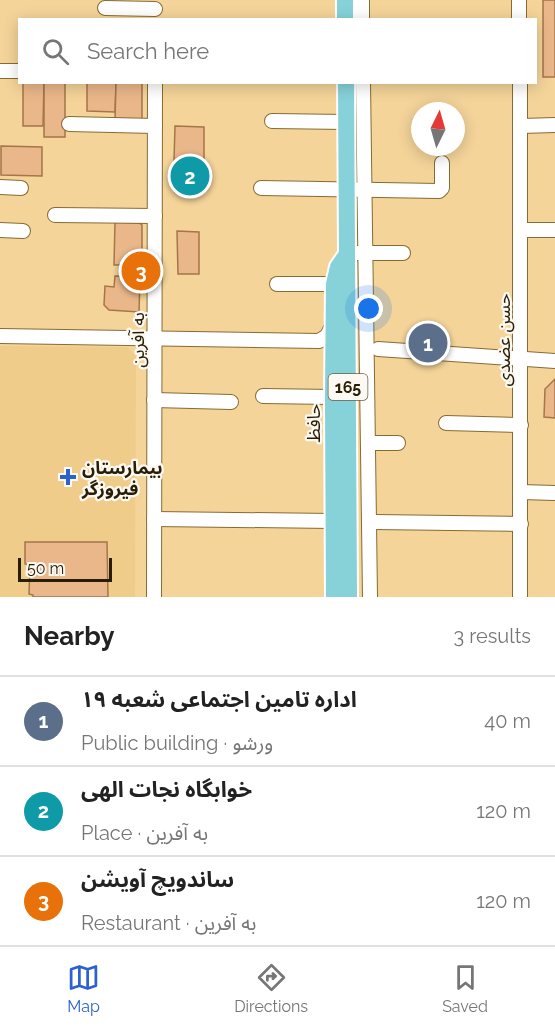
<!DOCTYPE html>
<html lang="en">
<head>
<meta charset="utf-8">
<style>
	body { margin:0; font-family:Raleway,"Noto Sans Arabic",sans-serif; background:#f6f6f6; color:#222 }
	.compass { position:absolute; left:411px; top:102px; width:54px; height:54px; border-radius:50%; background:#fff; box-shadow:0 3px 15px #0003; rotate:5deg }
	.scale { position:absolute; left:18px; bottom:15px; width:94px; box-sizing:border-box; padding-left:6px; border:3px solid #291d05; border-top:0; font-size:16px; line-height:21px; white-space:nowrap; color:#291d05; -webkit-text-stroke:4px #fcf9f3; paint-order:stroke }
	.you { position:absolute; left:369px; top:309px; width:21px; height:21px; margin:-15px; border:4px solid #fff; border-radius:50%; background:#1a73e8; box-shadow:0 0 0 9px #1a73e833 }
	.badge { display:grid; place-items:center; width:39px; height:39px; border-radius:50%; background:#2d61cf; color:#fff; font-size:20px; font-weight:700 }
	.pin { position:absolute; translate:-50% -50%; border:3px solid #fff; box-shadow:0 2px 6px #0006 }
	.list { margin:0; padding:0; list-style:none }
	h2 { display:flex; justify-content:space-between; align-items:center; height:78px; margin:0; padding:0 24px; font-size:26px }
	h2 small { font-size:20px; font-weight:400; color:#767676 }
	.list li { display:grid; grid-template-columns:39px 1fr auto; gap:18px; align-items:center; box-sizing:border-box; height:90px; padding:0 24px; border-top:2px solid #e0e0e0 }
	.list b { display:block; font-size:22px; white-space:nowrap }
	.list p { margin:0; font-size:20px; white-space:nowrap; color:#767676 }
	.list em { font-size:20px; font-style:normal; color:#767676 }
	.icon { flex:none; width:33px; height:33px; fill:none; stroke:currentColor; stroke-width:2; stroke-linecap:round; stroke-linejoin:round }
	.map { position:relative; flex:none; width:555px; height:597px; overflow:hidden }
	.search { position:absolute; background:#fff; box-shadow:0 3px 15px #0003; left:18px; right:18px; top:18px; height:66px; display:flex; align-items:center; gap:15px; box-sizing:border-box; padding:0 21px; border-radius:0px; color:#767676; font-size:22px }
	.sheet { height:348px; background:#fff }
	nav { display:flex; justify-content:space-around; align-items:center; box-sizing:border-box; height:84px; border-top:2px solid #e0e0e0; background:#fff; font-size:16px; color:#767676 }
	nav a { display:grid; justify-items:center; gap:3px }
	nav .on { color:#2d61cf }
	.map>svg:first-child { display:block }
</style>
</head>
<body>
<div class="map">
<svg width="555" height="597" viewBox="0 0 555 597">
	<rect width="100%" height="100%" fill="#f4d499"/>
	<!-- built -->
	<path fill="#efcc89" d="M0 346 128 347 136 357 135 597H0Z"/>
	<!-- building -->
	<g fill="#eab78a" stroke="#a4764a" stroke-width="1.5">
		<rect x="543" y="0" width="12" height="77"/>
		<path d="M23 82H44L43 126H23Z"/>
		<rect x="44" y="82" width="21" height="55"/>
		<path d="M87 82 116 83 115 112 87 111Z"/>
		<path d="M116 83H142V123L115 122Z"/>
		<path d="M175 126 204 127V161H174Z"/>
		<path d="M1 146 42 147V176L1 175Z"/>
		<rect x="175" y="161" width="29" height="31"/>
		<path d="M115 222 139 223 142 225V265H114Z"/>
		<path d="M177 231 199 232V274H178Z"/>
		<path d="M115 276 140 277 139 312 109 310 104 305 105 286 114 287Z"/>
		<path d="M555 379V418L544 417 545 389Z"/>
		<path d="M25 542H107L108 597H33V595L29 594 30 565 25 564Z"/>
	</g>
	<g fill="none" stroke-linecap="round" stroke-linejoin="round">
		<!-- minor casing -->
		<g stroke="#876b32" stroke-width="16">
			<g id="minor">
				<path d="M362 0V20"/>
				<path d="M519 0V20"/>
				<path d="M105 8 155 9"/>
				<path d="M0 71H20"/>
				<path d="M363 82 370 597"/>
				<path d="M520 82V597"/>
				<path d="M272 121 346 122"/>
				<path d="M69 124 155 126"/>
				<path d="M521 126 555 125"/>
				<path d="M0 187 21 188"/>
				<path d="M261 188 439 191 442 188V163"/>
				<path d="M55 215 155 216"/>
				<path d="M0 230 23 231"/>
				<path d="M520 230H555"/>
				<path d="M356 253H403"/>
				<path d="M277 284H334"/>
				<path d="M0 336 319 341 327 336 334 322"/>
				<path d="M378 349 555 361"/>
				<path d="M263 396 333 397"/>
				<path d="M154 400 231 402"/>
				<path d="M446 423 521 425"/>
				<path d="M368 443H398"/>
				<path d="M521 492 555 493"/>
				<path d="M154 519 333 521"/>
				<path d="M374 522 521 524"/>
				<path d="M154 597 155 82"/>
			</g>
		</g>
		<!-- major casing -->
		<g stroke="#fff" stroke-width="20">
			<g id="major">
				<path d="M345 0V20"/>
				<path d="M346 82 349 597"/>
				<path d="M334 597 333 397 334 284 338 267 347 254"/>
			</g>
		</g>
		<!-- minor -->
		<use href="#minor" stroke="#fff" stroke-width="14"/>
		<!-- major -->
		<use href="#major" stroke="#86d2d8" stroke-width="16"/>
	</g>
	<!-- markers -->
	<path fill="#2d61cf" stroke="#fcf9f3" stroke-width="2" d="M65 468h6v6h6v6h-6v6h-6v-6h-6v-6h6z"/>
	<g text-anchor="middle" dominant-baseline="central" stroke-width="4.5" stroke-linejoin="round" paint-order="stroke">
		<!-- shield labels -->
		<rect fill="#fcf9f3" stroke="#685f4c" stroke-width="1.5" x="328.5" y="374" width="39" height="26" rx="4.5"/>
		<g font-size="16" font-weight="bold" fill="#291d05">
			<text x="348" y="387">165</text>
		</g>
		<!-- street labels -->
		<g font-size="18" fill="#291d05" stroke="#fcf9f3">
			<text transform="translate(137 340) rotate(-90)">به آفرین</text>
			<text transform="translate(503 340) rotate(-90)">حسن عضدی</text>
			<text transform="translate(313 423) rotate(-90)">حافظ</text>
		</g>
		<!-- poi labels -->
		<g font-size="18" font-weight="bold" fill="#291d05" stroke="#fcf9f3" text-anchor="start">
			<text x="82" y="467">بیمارستان<tspan x="82" dy="21">فیروزگر</tspan></text>
		</g>
	</g>
</svg>
<svg class="compass" viewBox="-18 -18 36 36"><path d="M0-13l5 13h-10z" fill="#e53935"/><path d="M0 13l5-13h-10z" fill="#767676"/></svg>
<div class="scale">50 m</div>
<div class="you"></div>
<div class="pin badge" style="left:428px;top:343px;background:#5c6f8a">1</div>
<div class="pin badge" style="left:190px;top:176px;background:#0f9aa8">2</div>
<div class="pin badge" style="left:141px;top:271px;background:#e8710a">3</div>
<div class="search"><svg class="icon" aria-label="search" viewBox="0 0 24 24"><circle cx="10" cy="10" r="6"/><path d="M15 15l6 6"/></svg>Search here</div>
</div>
<section class="sheet">
<h2>Nearby<small>3 results</small></h2>
<ul class="list">
<li><span class="badge" style="background:#5c6f8a">1</span><div><b>اداره تامین اجتماعی شعبه ۱۹</b><p>Public building · ورشو</p></div><em>40 m</em></li>
<li><span class="badge" style="background:#0f9aa8">2</span><div><b>خوابگاه نجات الهی</b><p>Place · به آفرین</p></div><em>120 m</em></li>
<li><span class="badge" style="background:#e8710a">3</span><div><b>ساندویچ آویشن</b><p>Restaurant · به آفرین</p></div><em>120 m</em></li>
</ul>
</section>
<nav>
<a class="on"><svg class="icon" aria-label="map" viewBox="0 0 24 24"><path d="M3 6l6-2 6 2 6-2v14l-6 2-6-2-6 2zM9 4v14M15 6v14"/></svg>Map</a>
<a><svg class="icon" aria-label="directions" viewBox="0 0 24 24"><path d="M12 3l9 9-9 9-9-9zM9 14v-3h6M13 9l2 2-2 2"/></svg>Directions</a>
<a><svg class="icon" aria-label="saved" viewBox="0 0 24 24"><path d="M7 4h10v16l-5-4-5 4z"/></svg>Saved</a>
</nav>
</body>
</html>
